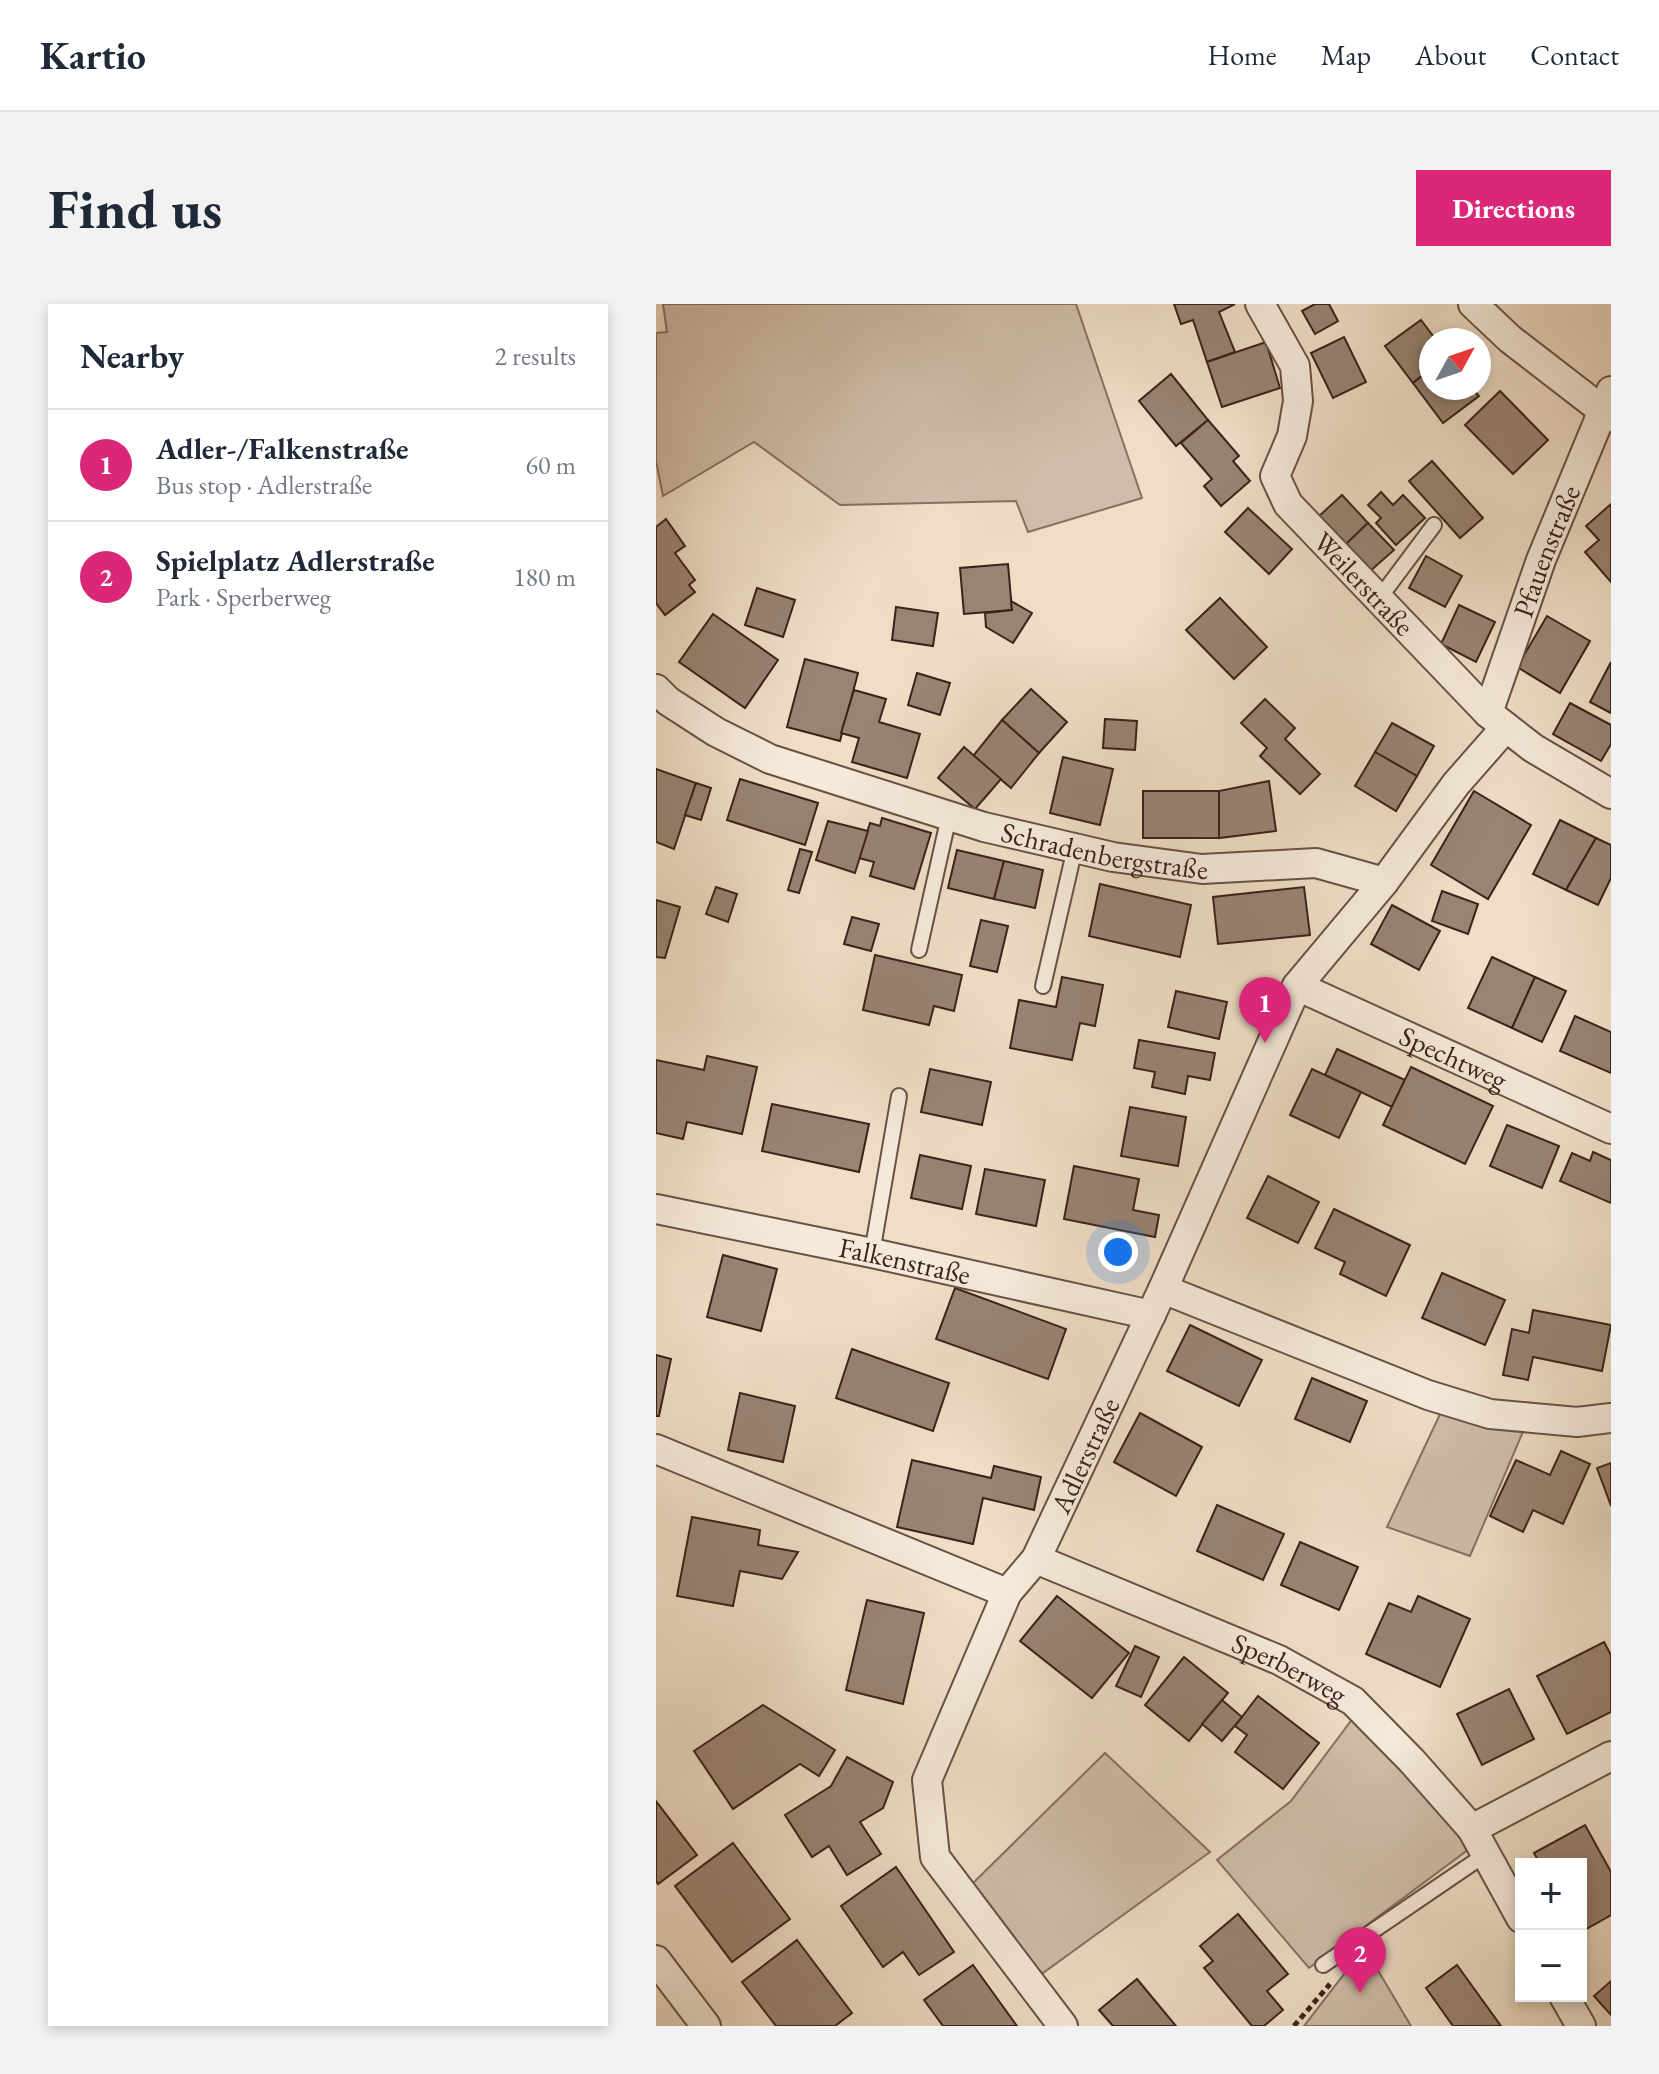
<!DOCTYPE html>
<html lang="en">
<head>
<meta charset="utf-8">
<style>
	body { margin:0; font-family:"EB Garamond",serif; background:#f2f2f3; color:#1f2937 }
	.controls { position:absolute; right:24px; bottom:24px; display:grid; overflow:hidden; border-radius:0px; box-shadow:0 4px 12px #0003 }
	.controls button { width:72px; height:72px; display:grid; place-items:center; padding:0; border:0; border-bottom:2px solid #e0e1e3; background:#fff; color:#1f2937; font:40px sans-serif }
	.compass { position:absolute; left:763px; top:24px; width:72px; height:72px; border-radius:50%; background:#fff; box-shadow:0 4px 12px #0003; rotate:50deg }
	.you { position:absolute; left:462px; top:948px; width:28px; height:28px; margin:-20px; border:6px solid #fff; border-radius:50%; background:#1a73e8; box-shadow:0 0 0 12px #1a73e833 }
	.badge { display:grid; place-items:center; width:52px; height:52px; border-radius:50%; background:#db2777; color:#fff; font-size:26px; font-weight:700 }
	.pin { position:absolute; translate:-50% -66px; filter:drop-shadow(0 2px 4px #0008) }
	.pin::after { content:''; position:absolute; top:42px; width:28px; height:24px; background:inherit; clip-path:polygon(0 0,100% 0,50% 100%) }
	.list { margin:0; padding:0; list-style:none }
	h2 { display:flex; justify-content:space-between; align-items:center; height:104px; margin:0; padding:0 32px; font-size:34px }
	h2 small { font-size:26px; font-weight:400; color:#747a83 }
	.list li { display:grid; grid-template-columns:52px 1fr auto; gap:24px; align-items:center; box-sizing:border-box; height:112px; padding:0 32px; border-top:2px solid #e0e1e3 }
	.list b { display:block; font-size:30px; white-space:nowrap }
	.list p { margin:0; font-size:26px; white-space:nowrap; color:#747a83 }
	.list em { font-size:26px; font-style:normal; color:#747a83 }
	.map { position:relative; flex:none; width:955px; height:1722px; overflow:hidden; border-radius:0px }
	header { display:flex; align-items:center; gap:48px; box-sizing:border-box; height:112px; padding:0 40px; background:#fff; border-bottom:2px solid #e0e1e3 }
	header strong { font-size:38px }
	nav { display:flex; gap:44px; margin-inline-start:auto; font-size:28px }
	.intro { display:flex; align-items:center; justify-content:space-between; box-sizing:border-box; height:192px; padding:0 48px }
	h1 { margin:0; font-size:56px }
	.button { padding:20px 36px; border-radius:0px; background:#db2777; color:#fff; font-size:28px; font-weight:700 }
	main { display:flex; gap:48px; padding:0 48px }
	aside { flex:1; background:#fff; border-radius:0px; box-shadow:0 4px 12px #0003 }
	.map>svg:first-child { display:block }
</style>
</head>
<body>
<header>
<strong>Kartio</strong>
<nav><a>Home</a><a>Map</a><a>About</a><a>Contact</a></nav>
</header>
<div class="intro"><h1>Find us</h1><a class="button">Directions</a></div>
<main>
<aside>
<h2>Nearby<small>2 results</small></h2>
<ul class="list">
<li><span class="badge">1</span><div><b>Adler-/Falkenstraße</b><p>Bus stop · Adlerstraße</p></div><em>60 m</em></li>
<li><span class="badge">2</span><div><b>Spielplatz Adlerstraße</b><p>Park · Sperberweg</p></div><em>180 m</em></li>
</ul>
</aside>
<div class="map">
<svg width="955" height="1722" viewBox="0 0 955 1722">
	<rect width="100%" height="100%" fill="#efddc6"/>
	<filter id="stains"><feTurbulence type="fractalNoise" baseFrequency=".0025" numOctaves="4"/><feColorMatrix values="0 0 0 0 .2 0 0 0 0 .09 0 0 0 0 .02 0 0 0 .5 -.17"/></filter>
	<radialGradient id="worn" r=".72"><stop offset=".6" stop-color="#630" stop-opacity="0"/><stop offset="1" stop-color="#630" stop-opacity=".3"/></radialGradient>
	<!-- green -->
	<g fill="#d0bda9" stroke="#867061" stroke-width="2">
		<path d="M7 0H420L486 194 372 228 360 197 184 201 98 138 7 192 0 157V29L11 28Z"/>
		<path d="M786 1106 869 1123 814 1252 731 1223Z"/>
		<path d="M697 1414 817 1542 653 1664 561 1556 635 1497Z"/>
		<path d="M449 1449 554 1548 380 1674 311 1585Z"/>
		<path d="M714 1653 755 1722H648L699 1656Z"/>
	</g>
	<!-- building -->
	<g fill="#998373" stroke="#3b2219" stroke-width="2">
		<path d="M518 0H579L563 8 579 48 551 58 537 16 525 20Z"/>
		<path d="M659 0H673L682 17 659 30 646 7Z"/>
		<path d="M765 16 780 36H775V65L757 79 729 42Z"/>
		<path d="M688 33 710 78 677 94 655 49Z"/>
		<path d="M610 38 624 84 566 103 551 58Z"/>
		<path d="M775 65V84H816L823 92 787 119 757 79Z"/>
		<path d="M515 70 552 116 520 142 483 97Z"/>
		<path d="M844 87 892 136 857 170 809 121Z"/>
		<path d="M552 116 583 152 577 157 594 177 565 202 548 182 556 175 525 139Z"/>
		<path d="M776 157 827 214 804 234 753 177Z"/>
		<path d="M725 188 737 201 747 191 769 214 740 241 720 219 725 214 712 201Z"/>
		<path d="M686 191 712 219 689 241 662 213Z"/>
		<path d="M955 200V278L929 248 943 236 930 222Z"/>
		<path d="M592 204 636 245 613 270 569 228Z"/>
		<path d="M10 215 29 242 19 249 39 276 33 281 39 288 9 311 0 299V223Z"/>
		<path d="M712 219 738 246 713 268 689 241Z"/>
		<path d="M770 252 806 272 789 303 753 284Z"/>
		<path d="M352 260 356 306 308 310 304 264Z"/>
		<path d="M101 284 139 296 127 333 89 321Z"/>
		<path d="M564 294 611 343 578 375 530 326Z"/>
		<path d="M355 297 376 309 357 339 330 323 329 309 356 306Z"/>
		<path d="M803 301 839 318 820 358 785 340Z"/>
		<path d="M240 303 282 309 277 342 236 336Z"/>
		<path d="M57 310 122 356 89 404 23 358Z"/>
		<path d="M891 312 934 337 904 389 861 363Z"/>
		<path d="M149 355 202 369 184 437 131 423Z"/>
		<path d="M955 358V409L934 398Z"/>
		<path d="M261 369 294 379 284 411 252 401Z"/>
		<path d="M375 385 411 418 383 449 346 416Z"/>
		<path d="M198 386 230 395 223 418 264 430 251 474 196 458 203 434 185 429Z"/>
		<path d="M609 395 639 424 629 435 664 470 644 490 604 452 611 444 585 419Z"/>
		<path d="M914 399 955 421V440L945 457 897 430Z"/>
		<path d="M449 415 481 417 479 446 447 444Z"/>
		<path d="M346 416 383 449 355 484 317 452Z"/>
		<path d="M736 419 778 442 761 472 719 448Z"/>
		<path d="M308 443 345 475 319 505 282 474Z"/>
		<path d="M719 448 761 472 740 507 699 482Z"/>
		<path d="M407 453 457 465 444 521 394 509Z"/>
		<path d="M0 465 40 479 18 545 0 538Z"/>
		<path d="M84 475 162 499 149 541 71 516Z"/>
		<path d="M613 477 620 527 563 534V487Z"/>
		<path d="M40 479 55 484 45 516 29 511Z"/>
		<rect x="487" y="487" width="76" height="47"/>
		<path d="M818 487 875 521 832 595 775 561Z"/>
		<path d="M226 514 275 529 258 585 214 572 218 558 203 554 214 519 224 522Z"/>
		<path d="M904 516 940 534 910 586 877 570Z"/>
		<path d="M172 517 212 527 199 569 160 556Z"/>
		<path d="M940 534 955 541V574L942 601 910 586Z"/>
		<path d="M144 545 156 548 143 589 132 586Z"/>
		<path d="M301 546 348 557 338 595 292 584Z"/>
		<path d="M348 557 387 566 379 604 338 595Z"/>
		<path d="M444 580 535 601 524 653 433 632Z"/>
		<path d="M60 583 81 590 72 618 50 610Z"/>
		<path d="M648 583 654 631 562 640 557 593Z"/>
		<path d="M786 587 822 600 812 630 776 617Z"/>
		<path d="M0 596 24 603 9 654 0 653Z"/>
		<path d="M736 601 784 627 763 666 715 640Z"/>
		<path d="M196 613 223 620 215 647 188 640Z"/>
		<path d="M325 616 352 622 341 668 314 662Z"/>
		<path d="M219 651 306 671 298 707 278 702 273 721 207 706Z"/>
		<path d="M836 653 879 673 856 724 812 704Z"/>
		<path d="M406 673 447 681 439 722 424 719 416 756 354 744 363 696 400 703Z"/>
		<path d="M879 673 910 687 886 738 856 724Z"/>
		<path d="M520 687 571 698 563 735 512 723Z"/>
		<path d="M919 712 955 728V769L904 747Z"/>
		<path d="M483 736 559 749 554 776 532 772 529 790 496 783 499 768 478 764Z"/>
		<path d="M681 745 749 776 736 803 669 771Z"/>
		<path d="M51 752 101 763 86 830 31 818 27 835 0 829V756L48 766Z"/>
		<path d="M755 763 837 802 809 860 727 821Z"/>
		<path d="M274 765 335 778 326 821 265 808Z"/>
		<path d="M656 765 705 788 683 834 634 811Z"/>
		<path d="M116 800 213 820 203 868 106 847Z"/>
		<path d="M474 803 530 813 522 862 465 852Z"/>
		<path d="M851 821 903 842 886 884 834 862Z"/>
		<path d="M937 848 955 856V899L904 877 916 849 934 857Z"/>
		<path d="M264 851 315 862 306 905 255 894Z"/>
		<path d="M418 862 483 875 477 906 503 911 499 933 408 915Z"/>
		<path d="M329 865 389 876 380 922 320 910Z"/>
		<path d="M612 872 663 898 642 939 591 914Z"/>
		<path d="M678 905 754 941 730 992 684 970 689 958 659 944Z"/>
		<path d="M67 951 121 965 105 1027 51 1013Z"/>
		<path d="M786 969 849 996 829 1041 766 1014Z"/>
		<path d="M299 984 410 1025 392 1075 280 1035Z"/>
		<path d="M877 1006 955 1021 946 1067 877 1053 872 1076 847 1071 856 1025 873 1029Z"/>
		<path d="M534 1021 606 1056 583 1102 511 1067Z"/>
		<path d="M196 1045 293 1079 277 1127 180 1094Z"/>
		<path d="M0 1051 15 1055 3 1112H0Z"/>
		<path d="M656 1074 711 1097 694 1138 639 1115Z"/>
		<path d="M84 1089 139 1102 127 1158 72 1146Z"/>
		<path d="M484 1109 546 1143 520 1192 458 1158Z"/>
		<path d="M905 1147 934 1160 907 1220 877 1206 867 1228 834 1212 860 1156 894 1171Z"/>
		<path d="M256 1156 335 1174 338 1162 385 1173 378 1206 327 1194 317 1240 241 1223Z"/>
		<path d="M955 1159V1202L941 1164Z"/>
		<path d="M561 1201 628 1230 607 1276 541 1247Z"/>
		<path d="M36 1213 104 1226 102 1241 142 1248 126 1275 84 1267 77 1302 21 1292Z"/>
		<path d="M644 1238 702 1263 683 1306 625 1281Z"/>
		<path d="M401 1292 473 1349 436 1394 364 1337Z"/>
		<path d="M762 1292 814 1315 784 1383 710 1350 733 1299 755 1308Z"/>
		<path d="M211 1296 268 1309 247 1400 190 1386Z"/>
		<path d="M948 1338 955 1351V1408L911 1430 881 1372Z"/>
		<path d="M479 1342 503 1353 485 1393 460 1382Z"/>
		<path d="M528 1353 572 1389 533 1437 489 1401Z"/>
		<path d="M853 1385 878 1435 826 1461 801 1410Z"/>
		<path d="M602 1392 663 1439 627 1485 579 1448 591 1431 579 1422Z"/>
		<path d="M566 1396 586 1413 566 1437 546 1420Z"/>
		<path d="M107 1401 179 1446 163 1472 144 1460 77 1505 38 1447Z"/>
		<path d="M191 1453 237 1478 227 1504 204 1518 225 1550 191 1571 173 1542 156 1553 129 1511 175 1482Z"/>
		<path d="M0 1497 41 1551 2 1580 0 1577Z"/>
		<path d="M929 1521 955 1568V1611L925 1628V1560H884L878 1549Z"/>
		<path d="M77 1539 134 1615 76 1658 19 1582Z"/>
		<path d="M240 1563 298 1648 263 1671 247 1648 227 1663 185 1602Z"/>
		<path d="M582 1610 632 1670 611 1687 627 1706 608 1722H596L548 1664 557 1657 544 1642Z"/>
		<path d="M141 1636 196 1709 179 1722H120L86 1678Z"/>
		<path d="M317 1661 361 1722H287L268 1696Z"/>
		<path d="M801 1661 845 1722H797L770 1684Z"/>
		<path d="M481 1675 520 1722H457L443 1706Z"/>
		<path d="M955 1677V1711L938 1692Z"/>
	</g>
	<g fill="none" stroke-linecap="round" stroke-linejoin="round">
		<!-- service casing -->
		<g stroke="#685144" stroke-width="18">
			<g id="service">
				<path d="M722 296 778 221"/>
				<path d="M263 646 293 512"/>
				<path d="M387 682 419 544"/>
				<path d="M216 949 243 792"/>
				<path d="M667 1661 830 1550"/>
			</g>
		</g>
		<!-- minor casing -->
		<g stroke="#685144" stroke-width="32">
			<g id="minor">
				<path id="s1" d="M604 0 639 62 642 97 636 132 619 172 632 200 832 409 877 444 955 490"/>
				<path d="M817 0 854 35 955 113"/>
				<path id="s2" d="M0 385 12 397 60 428 114 455 328 523 457 553 546 565 660 559 728 578"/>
				<path id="s3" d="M832 409 885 256 955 87"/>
				<path id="s4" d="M641 682 955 825"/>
				<path id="s5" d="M0 905 216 949 495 1011"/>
				<path d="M507 985 772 1091 834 1110 921 1118 955 1114"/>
				<path d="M0 1145 351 1289"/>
				<path id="s6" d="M380 1255 623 1356 697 1397 756 1457 816 1525 865 1614"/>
				<path d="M816 1525 955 1452"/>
				<path d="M0 1656 50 1722"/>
				<path d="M908 1692 925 1722"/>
				<path id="s7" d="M407 1722 279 1553 271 1476 351 1289 380 1255 507 985 641 682 728 578 800 480 850 423"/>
			</g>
		</g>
		<!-- path -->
		<path stroke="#3b2219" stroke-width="5" stroke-dasharray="6 4" stroke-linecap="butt" d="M638 1722 674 1680"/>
		<!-- service -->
		<use href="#service" stroke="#f5e9da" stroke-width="14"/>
		<!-- minor -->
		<use href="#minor" stroke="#f5e9da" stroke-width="28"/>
	</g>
	<g text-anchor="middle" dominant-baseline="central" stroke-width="8" stroke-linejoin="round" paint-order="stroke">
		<!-- street labels -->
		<g font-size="28" fill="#3b2219" stroke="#f5e9da">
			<text stroke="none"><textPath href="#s3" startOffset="172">Pfauenstraße</textPath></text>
			<text stroke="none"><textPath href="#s1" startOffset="326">Weilerstraße</textPath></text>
			<text stroke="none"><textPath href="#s2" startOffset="482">Schradenbergstraße</textPath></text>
			<text stroke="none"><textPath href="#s4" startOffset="172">Spechtweg</textPath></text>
			<text stroke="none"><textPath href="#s5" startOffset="254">Falkenstraße</textPath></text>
			<text stroke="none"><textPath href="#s7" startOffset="652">Adlerstraße</textPath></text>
			<text stroke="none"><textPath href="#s6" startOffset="276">Sperberweg</textPath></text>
		</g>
	</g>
	<rect width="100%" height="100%" filter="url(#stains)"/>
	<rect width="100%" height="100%" fill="url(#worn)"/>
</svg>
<div class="controls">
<button>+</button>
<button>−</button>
</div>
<svg class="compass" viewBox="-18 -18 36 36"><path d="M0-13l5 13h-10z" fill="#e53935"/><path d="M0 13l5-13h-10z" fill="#747a83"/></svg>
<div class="you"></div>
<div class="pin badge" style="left:609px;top:739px">1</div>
<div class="pin badge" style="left:704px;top:1689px">2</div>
</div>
</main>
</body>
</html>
